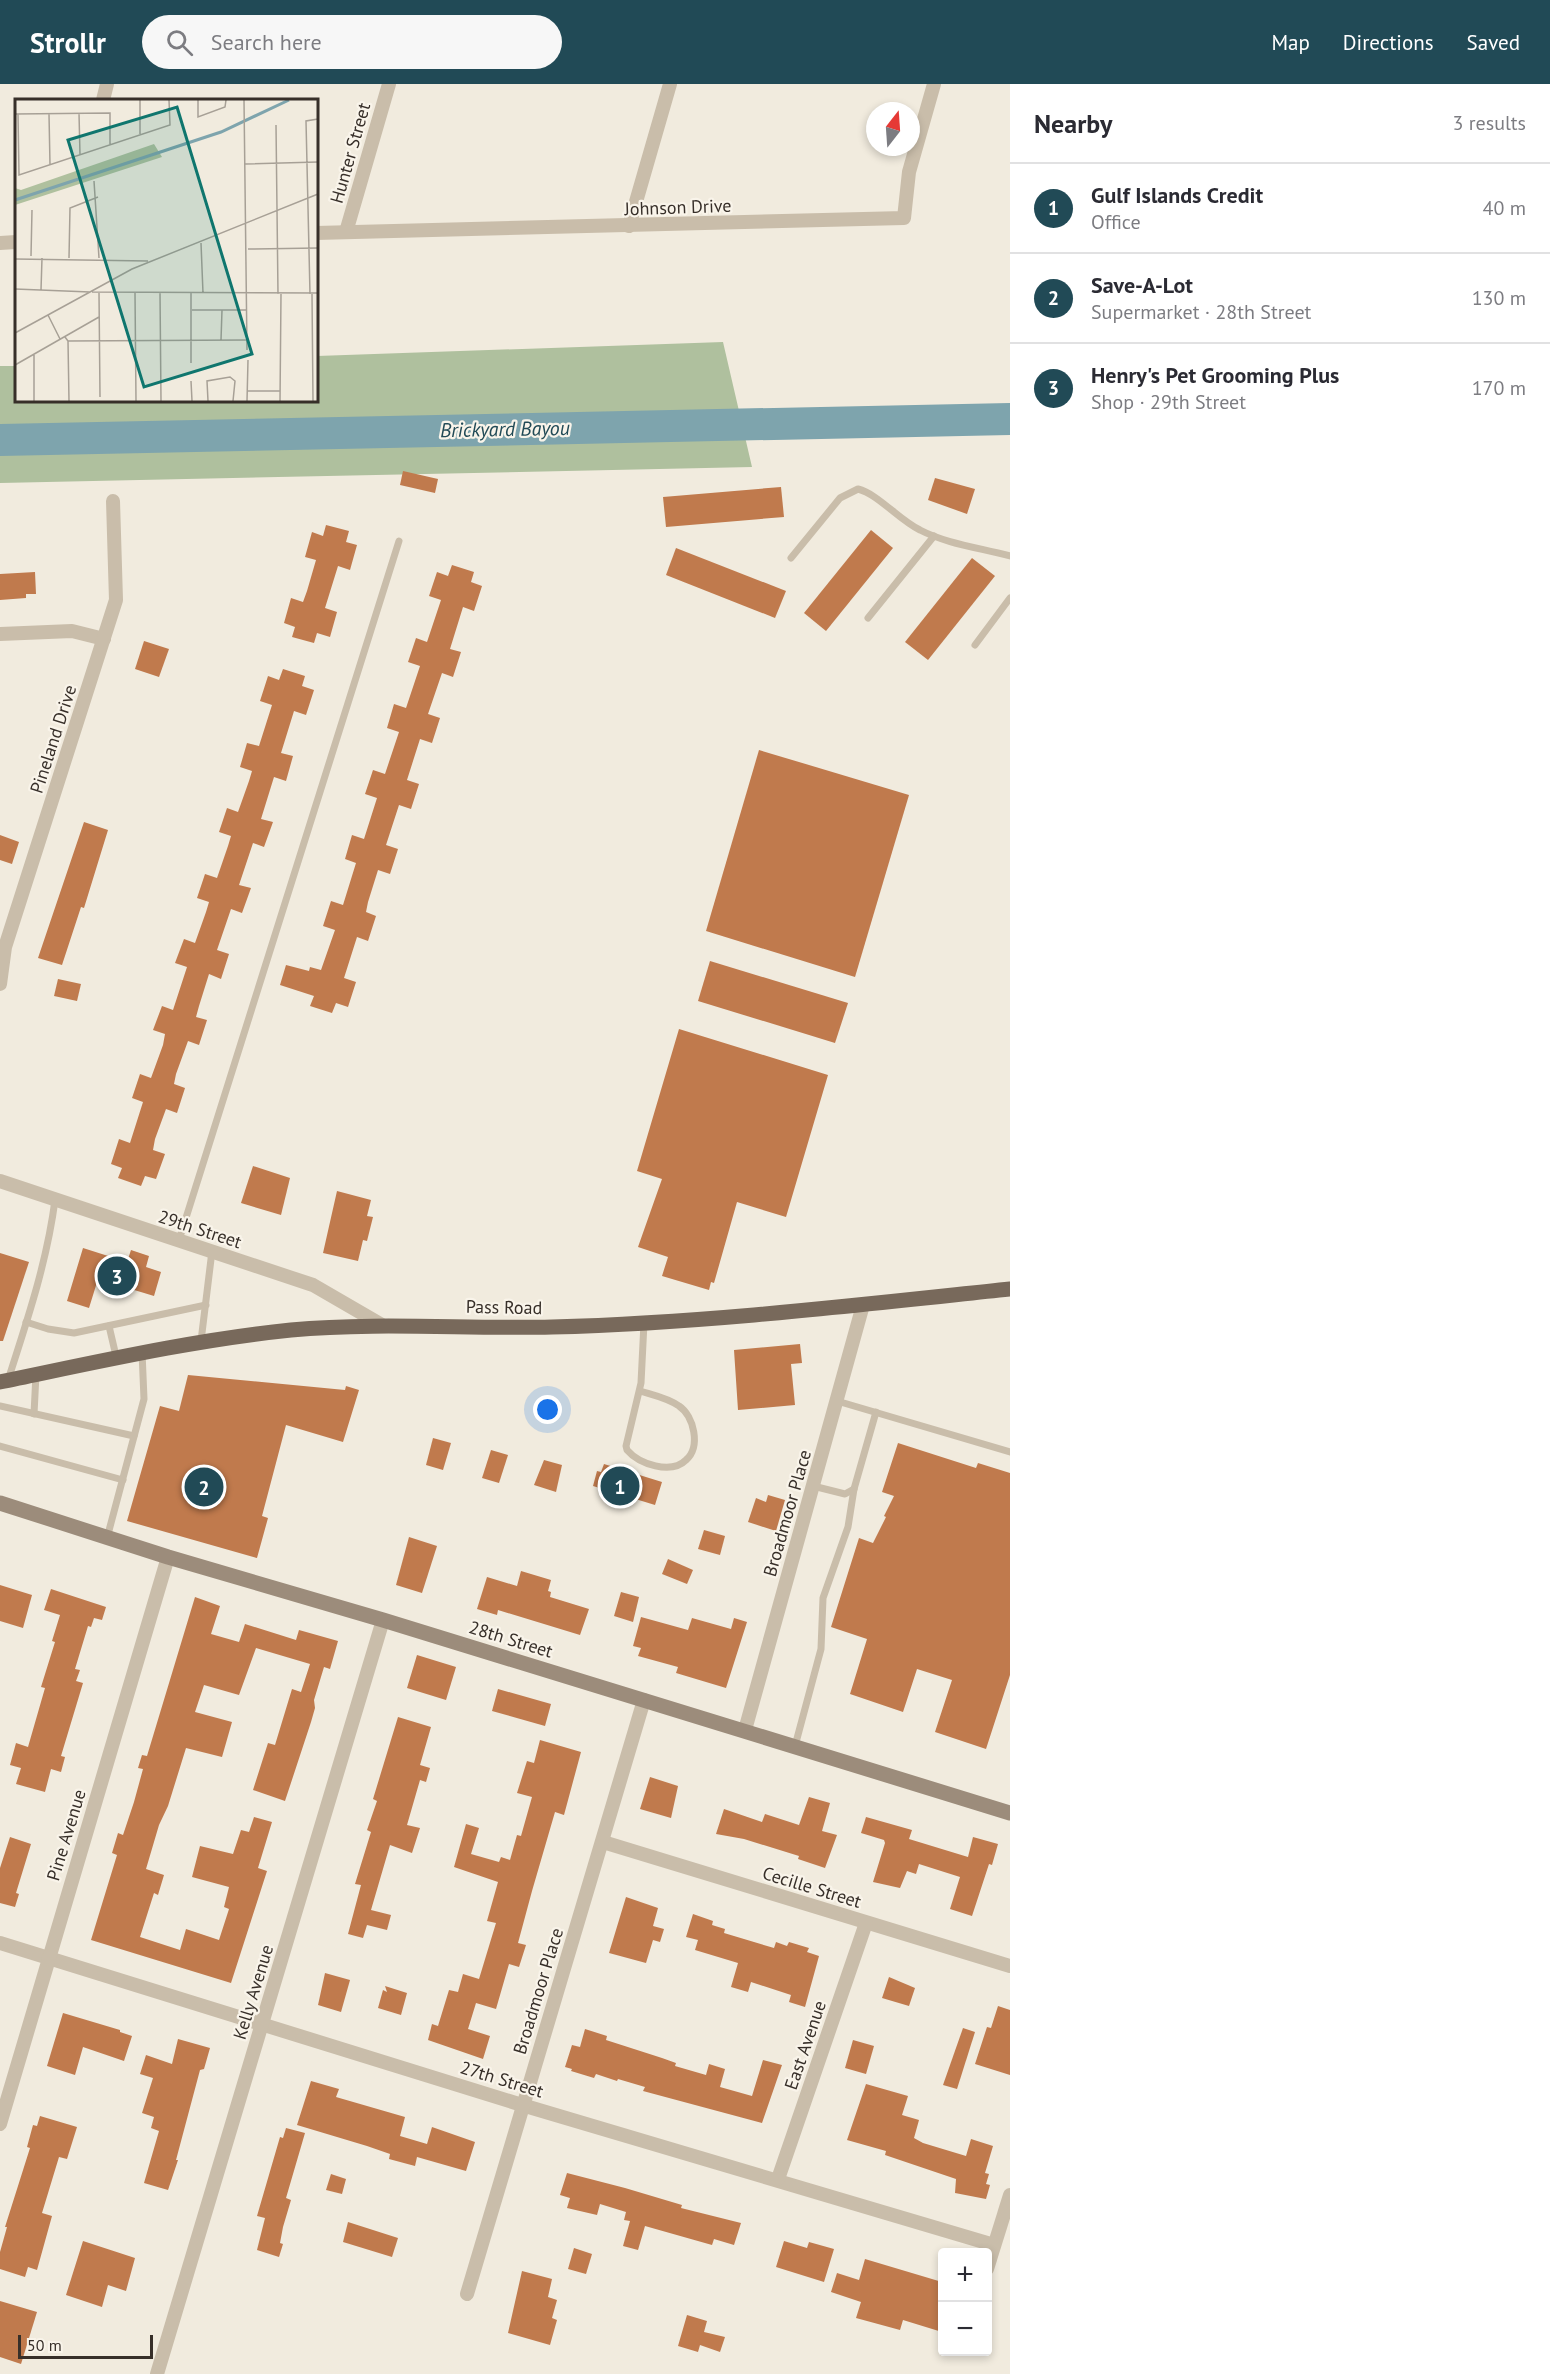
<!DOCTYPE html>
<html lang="en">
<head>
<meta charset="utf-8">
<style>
	body { margin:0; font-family:"PT Sans",sans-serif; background:#f7f7f7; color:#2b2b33 }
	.controls { position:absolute; right:18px; bottom:18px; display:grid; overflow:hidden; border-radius:6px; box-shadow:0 3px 9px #0003 }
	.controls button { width:54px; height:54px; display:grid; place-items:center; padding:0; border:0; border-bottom:2px solid #e1e1e2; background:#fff; color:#2b2b33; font:30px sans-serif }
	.compass { position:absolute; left:866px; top:18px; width:54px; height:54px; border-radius:50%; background:#fff; box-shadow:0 3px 9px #0003; rotate:17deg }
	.scale { position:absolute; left:18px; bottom:15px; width:135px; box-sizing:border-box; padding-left:6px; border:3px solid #372f29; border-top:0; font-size:16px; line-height:21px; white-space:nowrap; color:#372f29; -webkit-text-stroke:4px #f9f4ea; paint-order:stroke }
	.you { position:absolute; left:548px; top:1326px; width:21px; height:21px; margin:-15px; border:4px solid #fff; border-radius:50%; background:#1a73e8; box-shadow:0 0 0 9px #1a73e833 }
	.badge { display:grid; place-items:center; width:39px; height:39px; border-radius:50%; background:#214a56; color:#fff; font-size:20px; font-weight:700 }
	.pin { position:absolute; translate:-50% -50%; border:3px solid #fff; box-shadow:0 2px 6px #0006 }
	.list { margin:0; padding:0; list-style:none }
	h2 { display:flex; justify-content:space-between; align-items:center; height:78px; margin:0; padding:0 24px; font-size:26px }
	h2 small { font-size:20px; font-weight:400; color:#7c7c81 }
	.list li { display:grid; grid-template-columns:39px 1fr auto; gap:18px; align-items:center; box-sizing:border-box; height:90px; padding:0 24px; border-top:2px solid #e1e1e2 }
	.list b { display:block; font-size:22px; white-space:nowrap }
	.list p { margin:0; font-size:20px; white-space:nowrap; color:#7c7c81 }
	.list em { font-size:20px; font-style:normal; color:#7c7c81 }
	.icon { flex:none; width:33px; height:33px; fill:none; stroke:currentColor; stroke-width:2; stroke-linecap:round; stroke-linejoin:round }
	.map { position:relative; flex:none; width:1010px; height:2290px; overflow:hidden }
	header { display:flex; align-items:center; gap:36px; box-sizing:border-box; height:84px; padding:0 30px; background:#214a56; color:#fff }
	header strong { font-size:28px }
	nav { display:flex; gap:33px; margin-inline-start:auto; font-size:21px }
	.search { width:420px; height:54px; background:#f7f7f7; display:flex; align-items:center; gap:15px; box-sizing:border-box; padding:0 21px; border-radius:33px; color:#7c7c81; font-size:22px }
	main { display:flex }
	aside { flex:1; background:#fff }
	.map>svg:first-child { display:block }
</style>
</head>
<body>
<header>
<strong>Strollr</strong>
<div class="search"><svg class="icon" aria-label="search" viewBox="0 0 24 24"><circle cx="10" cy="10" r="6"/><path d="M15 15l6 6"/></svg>Search here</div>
<nav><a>Map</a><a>Directions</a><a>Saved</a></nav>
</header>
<main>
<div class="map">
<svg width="1010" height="2290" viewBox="0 0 1010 2290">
	<rect width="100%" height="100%" fill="#f1ebde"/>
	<!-- green -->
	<path fill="#afc09e" d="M723 258 752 383 0 399V282H16V316H316L317 272Z"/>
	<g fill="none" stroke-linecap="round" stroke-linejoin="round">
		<!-- river -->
		<path stroke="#7ea4ad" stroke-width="32" d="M0 356 1010 335"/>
	</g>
	<!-- building -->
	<g fill="#c07a4d">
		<path d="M403 387 438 395 435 409 400 401Z"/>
		<path d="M935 394 975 405 967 430 928 416Z"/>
		<path d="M781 403 784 433 666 443 663 413Z"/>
		<path d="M326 441 349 447 346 458 357 461 350 486 338 482 325 524 337 528 330 553 317 549 314 559 292 553 295 543 284 539 291 514 303 518 307 507 316 476 305 473 312 448 323 452Z"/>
		<path d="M871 446 893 464 826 547 804 529Z"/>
		<path d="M676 464 786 507 775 534 666 491Z"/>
		<path d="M972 474 995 492 928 576 905 558Z"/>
		<path d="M452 481 474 488 471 498 482 502 474 527 463 523 450 565 461 568 453 593 442 589 428 630 440 634 432 659 420 655 407 696 419 700 411 725 399 721 386 761 398 765 390 790 378 786 368 818 366 828 376 832 368 857 357 853 344 894 356 898 348 923 336 919 332 929 310 922 314 912 280 901 286 881 309 887 310 883 321 886 335 846 323 842 331 817 343 821 356 779 345 775 352 751 364 755 377 714 365 710 373 686 385 690 399 648 387 644 394 620 406 624 420 582 408 578 416 554 427 558 441 516 429 512 437 488 448 492Z"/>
		<path d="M35 488 36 510H26V514L0 516V490Z"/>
		<path d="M144 557 169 565 159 593 135 585Z"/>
		<path d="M283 585 305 592 302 602 314 606 306 631 294 627 281 669 293 672 286 697 274 693 261 735 273 738 264 763 253 759 239 801 251 804 242 829 231 825 217 866 229 870 221 895 209 890 199 922 196 933 207 936 199 961 188 957 176 990 174 1000 185 1004 177 1029 166 1025 155 1055 153 1066 165 1070 156 1095 145 1092 141 1102 118 1094 122 1084 111 1080 119 1055 130 1059 143 1018 132 1014 140 990 151 994 163 961 165 950 153 946 162 922 173 926 187 883 175 879 184 855 195 859 206 828 209 818 197 814 205 790 217 794 228 762 231 752 219 748 227 724 238 728 249 697 252 687 240 683 247 659 259 662 272 621 260 617 268 592 279 596Z"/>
		<path d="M759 666 909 711 855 893 706 847Z"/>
		<path d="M84 738 108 746 84 824 81 823 62 881 38 874Z"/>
		<path d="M0 751 19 758 12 780 0 776Z"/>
		<path d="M710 877 848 919 835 959 698 917Z"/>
		<path d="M58 895 81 900 77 917 54 912Z"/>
		<path d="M679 945 828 991 786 1133 737 1118 714 1199 711 1198 709 1206 662 1192 668 1173 638 1163 662 1095 637 1087Z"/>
		<path d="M253 1082 290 1094 281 1131 241 1119Z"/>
		<path d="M337 1107 371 1116 367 1132 373 1133 367 1157 363 1156 358 1177 323 1169Z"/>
		<path d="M83 1164 127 1178 131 1166 149 1172 146 1183 161 1188 154 1212 98 1195 89 1224 67 1217Z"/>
		<path d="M0 1169 29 1178 3 1257H0Z"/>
		<path d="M800 1260 802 1279 791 1280 795 1321 738 1326 734 1266Z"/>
		<path d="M188 1291 345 1306 346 1302 359 1306 343 1358 286 1341 262 1432 268 1434 257 1474 127 1437 160 1322 179 1327Z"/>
		<path d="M433 1354 451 1359 443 1386 426 1381Z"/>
		<path d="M898 1359 976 1384 978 1379 1010 1389V1591L986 1665 935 1648 952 1596 917 1585 903 1628 850 1610 867 1555 831 1543 859 1454 873 1459 886 1433 884 1432 894 1412 882 1408Z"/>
		<path d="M491 1366 508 1371 499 1399 482 1394Z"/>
		<path d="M544 1376 562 1381 556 1408 534 1401Z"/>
		<path d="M604 1380 662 1398 655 1421 593 1402 597 1387 601 1388Z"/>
		<path d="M768 1411 785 1416 776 1447 748 1438 756 1414 766 1418Z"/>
		<path d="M704 1446 725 1452 720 1471 698 1465Z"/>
		<path d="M409 1453 437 1462 422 1509 396 1501Z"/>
		<path d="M668 1475 693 1486 687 1500 662 1490Z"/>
		<path d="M521 1487 551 1496 548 1507 551 1508 550 1513 589 1525 580 1551 498 1526 497 1531 477 1525 487 1493 517 1502Z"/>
		<path d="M0 1501 32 1511 23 1544 0 1537Z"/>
		<path d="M51 1505 106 1523 102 1536 94 1534 91 1543 88 1542 75 1585 80 1586 76 1597 83 1599 61 1672 65 1673 61 1688 51 1685 45 1708 16 1700 21 1684 10 1681 16 1659 28 1663 45 1604 41 1603 55 1558 52 1557 60 1531 44 1526Z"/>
		<path d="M621 1508 639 1513 633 1538 614 1532Z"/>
		<path d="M195 1513 220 1522 211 1550 239 1558 245 1540 296 1556 299 1546 338 1557 330 1585 324 1583 314 1616 315 1624 311 1638 285 1717 253 1706 268 1659 275 1661 292 1605 301 1608 310 1580 256 1564 239 1611 204 1601 195 1628 232 1638 222 1673 186 1664 168 1722 159 1741 146 1785 164 1791 158 1811 154 1809 140 1853 180 1866 186 1845 219 1856 229 1825 224 1823 229 1803 192 1793 200 1762 233 1770 241 1746 249 1748 254 1733 272 1738 258 1784 267 1787 231 1899 91 1856 117 1771 112 1769 118 1749 123 1751 134 1718 143 1685 138 1684 142 1671 147 1672Z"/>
		<path d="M641 1533 688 1546 692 1534 731 1545 734 1534 747 1538 726 1604 676 1589 678 1583 638 1572 641 1564 633 1562Z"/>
		<path d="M417 1571 456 1583 446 1616 407 1604Z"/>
		<path d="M498 1605 551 1620 545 1642 492 1627Z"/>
		<path d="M398 1633 431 1643 420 1681 430 1684 426 1698 420 1696 407 1741 420 1744 412 1769 390 1761 371 1826 391 1831 387 1846 367 1841 363 1854 348 1850 361 1801 355 1800 371 1748 367 1746 377 1717 373 1715Z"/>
		<path d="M540 1656 581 1668 564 1731 555 1728 532 1807 518 1859 526 1861 519 1883 509 1880 496 1925 476 1919 468 1945 490 1952 483 1975 428 1956 432 1940 438 1942 449 1906 458 1908 463 1890 479 1895 496 1839 487 1837 498 1798 454 1783 466 1740 479 1744 471 1770 499 1778 501 1773 510 1776 517 1751 521 1752 532 1713 517 1709 527 1677 534 1679Z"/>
		<path d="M650 1693 678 1702 671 1734 640 1725Z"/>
		<path d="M809 1713 830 1719 822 1747 837 1751 825 1784 798 1775 799 1772 744 1755 716 1750 724 1725 762 1738 765 1730 799 1741Z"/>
		<path d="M866 1733 912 1746 909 1755 968 1773 973 1753 998 1760 992 1781 989 1780 972 1832 950 1825 960 1793 919 1780 916 1790 907 1787 900 1804 873 1798 885 1759 884 1756 861 1749Z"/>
		<path d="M10 1753 31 1760 16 1809 19 1810 15 1823 0 1819V1784Z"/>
		<path d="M626 1813 658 1824 653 1842 664 1845 660 1858 653 1856 646 1879 609 1869Z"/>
		<path d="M693 1830 713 1837 712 1841 725 1845 724 1849 774 1864 776 1858 787 1862 789 1858 809 1864 807 1868 819 1872 805 1923 789 1918 791 1911 751 1898 748 1908 731 1903 738 1879 695 1866 698 1856 686 1853Z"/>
		<path d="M325 1889 350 1896 341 1928 318 1921Z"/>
		<path d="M889 1893 915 1904 909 1922 882 1914Z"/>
		<path d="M385 1902 407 1909 401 1931 378 1924 383 1906 387 1908Z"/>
		<path d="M998 1922 1010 1926V1991L975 1980 987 1943 991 1944Z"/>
		<path d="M63 1929 120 1946V1948L132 1952 124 1977 83 1963 75 1991 47 1982Z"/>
		<path d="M963 1944 975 1948 957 2005 943 2001Z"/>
		<path d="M585 1945 607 1952 606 1956 662 1974 676 1979 675 1982 706 1991 709 1980 725 1985 720 2003 752 2012 763 1976 782 1981 762 2039 643 2007 645 2003 618 1995 617 1997 596 1990 594 1994 571 1987 572 1985 565 1983 572 1961 580 1963Z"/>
		<path d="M178 1955 210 1964 204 1985 200 1986 176 2076H178L168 2106 144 2099 159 2047 151 2044 154 2033 142 2029 153 1994 140 1990 146 1971 172 1980Z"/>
		<path d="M853 1956 874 1962 866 1990 845 1984Z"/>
		<path d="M311 1997 339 2005 336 2013 405 2033 400 2052 427 2060 432 2043 475 2058 466 2087 417 2073 415 2082 389 2075 390 2070 367 2062 297 2041Z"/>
		<path d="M866 2000 908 2012 902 2031 919 2036 914 2054 923 2059 966 2072 971 2055 993 2062 985 2089 989 2090 986 2100 990 2101 986 2115 955 2109 956 2095 885 2071 886 2067 847 2056Z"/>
		<path d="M40 2032 77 2043 67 2075 59 2073 42 2129 52 2132 37 2186 28 2183 25 2193 0 2185V2168L7 2143H5L30 2064 27 2063 33 2041 37 2042Z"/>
		<path d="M286 2044 305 2049 286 2114 291 2116 283 2143 280 2159 283 2160 279 2173 257 2166 265 2134 257 2132 280 2053 283 2054Z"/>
		<path d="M567 2089 625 2104 682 2121 681 2124 741 2139 734 2161 714 2155 712 2161 645 2142 638 2166 623 2162 630 2137 624 2136 626 2128 600 2120 597 2131 567 2124 570 2114 560 2111Z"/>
		<path d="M331 2090 346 2095 342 2110 326 2106Z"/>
		<path d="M348 2138 398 2154 392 2173 343 2158Z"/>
		<path d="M83 2157 135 2174 126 2207 108 2201 102 2223 66 2211Z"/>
		<path d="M784 2157 807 2164 809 2158 834 2165 824 2198 776 2183Z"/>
		<path d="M574 2164 592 2170 586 2190 568 2185Z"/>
		<path d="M865 2175 942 2198V2248L903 2236 900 2246 856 2234 861 2218 831 2208 837 2189 859 2196Z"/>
		<path d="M522 2187 552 2195 548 2213 557 2216 552 2234 557 2236 550 2261 508 2249Z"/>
		<path d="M0 2217 37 2228 21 2280 0 2273Z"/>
		<path d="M687 2231 707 2237 704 2248 725 2253 720 2268 700 2261 698 2268 678 2262Z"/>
	</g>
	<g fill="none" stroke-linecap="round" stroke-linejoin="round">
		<!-- lane -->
		<g stroke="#c9bdaa" stroke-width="7">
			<path d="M791 474 840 414 858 405C878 410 899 436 920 446 947 460 981 464 1010 472"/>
			<path d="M868 534 934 452"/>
			<path d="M975 561 1010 514"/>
			<path d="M179 1156 399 457"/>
			<path d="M26 1238 48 1245 74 1249 206 1221"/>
			<path d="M109 1242 116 1272"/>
			<path d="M201 1257 212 1167"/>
			<path d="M8 1296C27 1237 47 1178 55 1116"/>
			<path d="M640 1307C653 1311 668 1314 679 1322 694 1332 701 1363 686 1376 671 1391 639 1380 627 1366L626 1362 641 1299 644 1239"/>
			<path d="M837 1317 1010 1368"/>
			<path d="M0 1322 134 1352"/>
			<path d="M34 1330 36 1290"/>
			<path d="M0 1362 123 1396"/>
			<path d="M813 1402 845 1410 854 1405"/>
			<path d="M107 1454 144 1315 142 1268"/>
			<path d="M795 1662 821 1565 823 1514 848 1443 854 1405 876 1328"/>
		</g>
		<!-- street -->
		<g stroke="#c9bdaa" stroke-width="14">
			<path d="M103 16 107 0"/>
			<path d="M629 142 670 0"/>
			<path d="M346 148 389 0"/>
			<path d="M316 149 904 134 909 88 934 0"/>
			<path d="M0 159 16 158"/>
			<path d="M0 550 72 547 104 555"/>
			<path d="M0 900 5 863 116 516 113 417"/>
			<path d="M0 1097 313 1201 382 1241"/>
			<path d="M745 1646 863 1221"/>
			<path d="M603 1758 1010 1882"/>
			<path d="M0 1859 522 2021 994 2161"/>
			<path d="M0 2040 168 1473"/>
			<path d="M778 2095 866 1839"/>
			<path d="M987 2185 1010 2111"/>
			<path d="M467 2210 644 1616"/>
			<path d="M157 2290 383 1536"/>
		</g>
		<!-- secondary -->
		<path stroke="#9c8c7b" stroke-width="15" d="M0 1419 168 1473 383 1536 1010 1729"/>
		<!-- primary -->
		<path stroke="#78695b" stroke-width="15" d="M0 1298C97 1278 193 1256 291 1246 378 1238 465 1245 552 1243 705 1239 858 1221 1010 1205"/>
	</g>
	<g text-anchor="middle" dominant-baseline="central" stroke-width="4.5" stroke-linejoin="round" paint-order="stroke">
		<!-- street labels -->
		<g font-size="18" fill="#372f29" stroke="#f9f4ea">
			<text transform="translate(350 69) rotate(-74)">Hunter Street</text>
			<text transform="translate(678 123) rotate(-2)">Johnson Drive</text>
			<text transform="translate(53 655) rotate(-72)">Pineland Drive</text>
			<text transform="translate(200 1145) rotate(18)">29th Street</text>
			<text transform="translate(504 1223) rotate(1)">Pass Road</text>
			<text transform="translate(787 1429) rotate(-74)">Broadmoor Place</text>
			<text transform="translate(511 1555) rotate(17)">28th Street</text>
			<text transform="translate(66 1751) rotate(-73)">Pine Avenue</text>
			<text transform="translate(812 1803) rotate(17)">Cecille Street</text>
			<text transform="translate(538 1907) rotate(-73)">Broadmoor Place</text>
			<text transform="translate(253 1908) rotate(-73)">Kelly Avenue</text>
			<text transform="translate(805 1961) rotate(-71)">East Avenue</text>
			<text transform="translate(502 1995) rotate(17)">27th Street</text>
		</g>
		<!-- water labels -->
		<g font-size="20" font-style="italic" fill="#214a56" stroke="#f9f4ea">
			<text transform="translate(505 345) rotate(-1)">Brickyard Bayou</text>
		</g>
	</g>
	<!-- overview -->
	<g transform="translate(15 15)">
		<rect width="303" height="303" fill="#f1ebde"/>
		<path d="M139 45 147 58 0 106V89L6 91Z" fill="#afc09e"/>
		<path fill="none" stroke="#7ea4ad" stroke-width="3" d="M0 101 206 33 274 1"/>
		<path fill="none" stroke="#a7a096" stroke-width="1.5" d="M125 1V35M183 1V18L210 8 211 1M229 1 232 251M64 14 65 56M0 15 95 14V46M3 15 4 76 155 26 154 1M34 15 35 66M261 26 263 195M230 65 303 63M79 82 84 159M186 144 188 194M233 150 303 149M16 157 17 111M54 159 55 109 83 98M0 160 133 162M0 190 75 193M26 191 27 159M77 193 303 194M84 194 85 298M120 194 121 302M145 194 146 302M176 194V264M295 195 291 22 303 20M297 195 298 302M177 211H232M33 216 45 240M0 234 117 170 303 95M50 238 53 242 54 302M206 241 207 211M53 242 231 241M0 266 84 218M176 282 177 302M232 292H265M19 302V256M193 302 192 282 215 278 220 282 218 302M232 302 233 261M265 302 266 195"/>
		<path fill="#0f766e" fill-opacity="0.15" stroke="#0f766e" stroke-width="3" d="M162 8 237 255 129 288 53 41Z"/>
		<rect width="303" height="303" fill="none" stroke="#372f29" stroke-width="3"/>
	</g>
</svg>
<div class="controls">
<button>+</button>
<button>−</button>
</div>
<svg class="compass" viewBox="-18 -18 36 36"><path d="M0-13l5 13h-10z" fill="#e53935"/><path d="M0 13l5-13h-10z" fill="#7c7c81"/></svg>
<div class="scale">50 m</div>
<div class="you"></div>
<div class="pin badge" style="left:620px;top:1402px">1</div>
<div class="pin badge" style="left:204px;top:1403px">2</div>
<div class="pin badge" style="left:117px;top:1192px">3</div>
</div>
<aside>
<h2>Nearby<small>3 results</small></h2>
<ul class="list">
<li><span class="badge">1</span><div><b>Gulf Islands Credit</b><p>Office</p></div><em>40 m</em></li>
<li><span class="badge">2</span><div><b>Save-A-Lot</b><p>Supermarket · 28th Street</p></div><em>130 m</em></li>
<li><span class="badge">3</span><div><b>Henry's Pet Grooming Plus</b><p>Shop · 29th Street</p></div><em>170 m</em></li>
</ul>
</aside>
</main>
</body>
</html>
